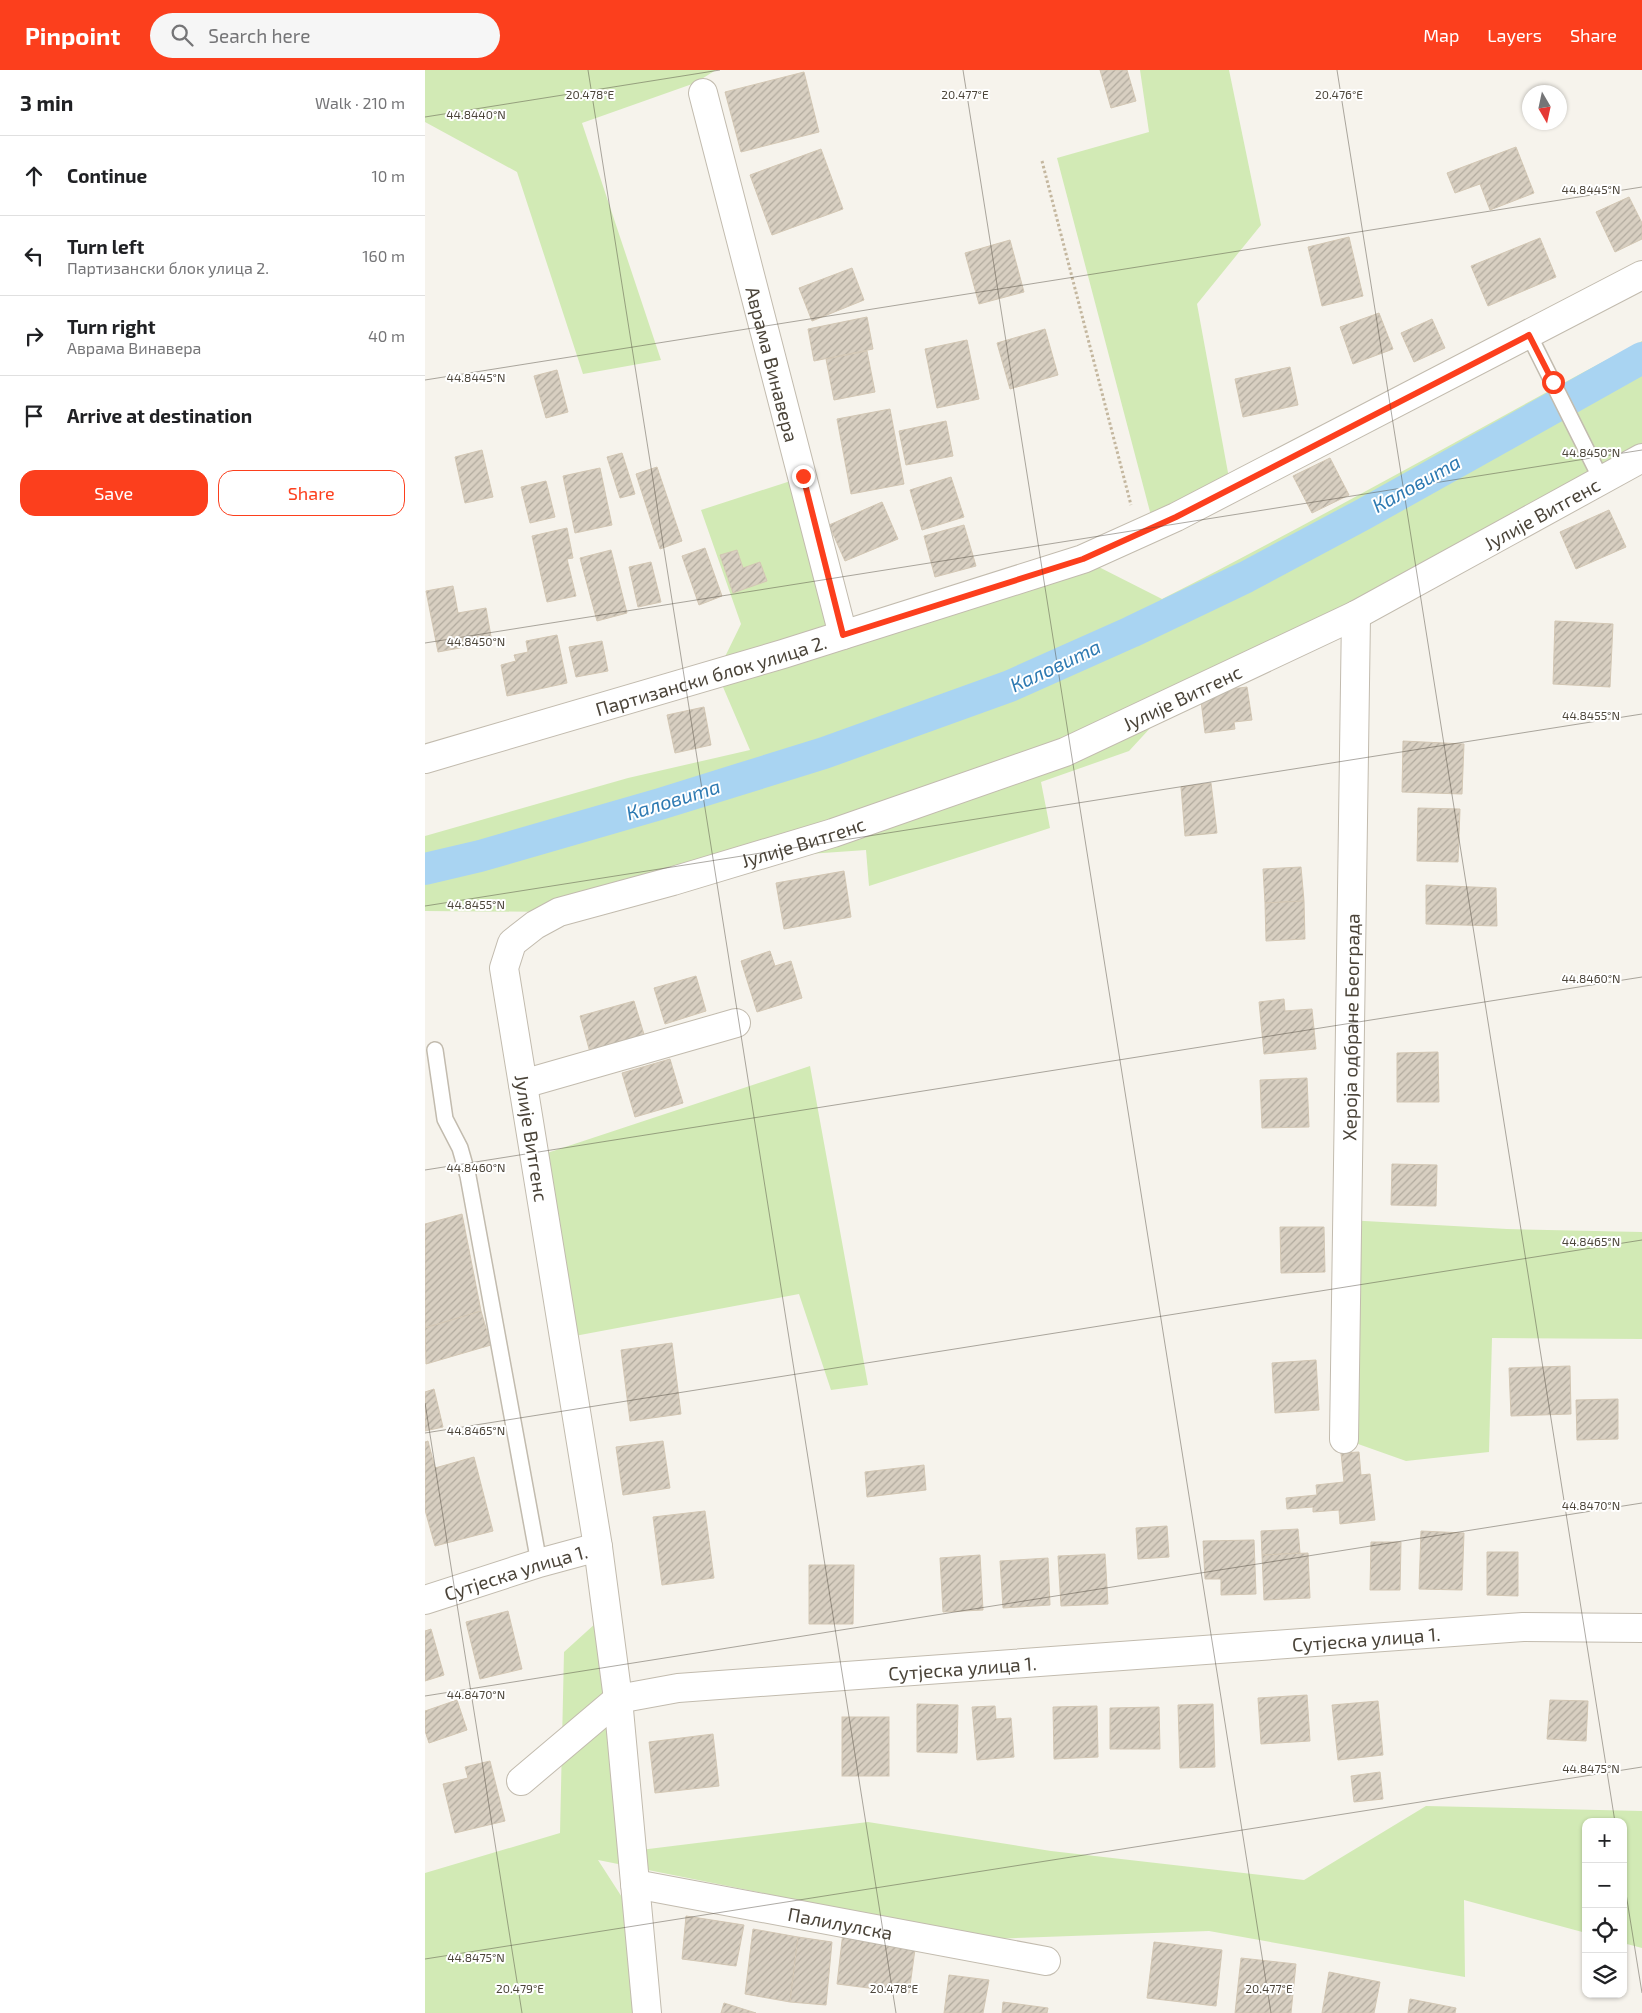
<!DOCTYPE html>
<html lang="en">
<head>
<meta charset="utf-8">
<style>
	body { margin:0; font-family:"Exo 2",sans-serif; background:#f6f6f6; color:#202124 }
	.controls { position:absolute; right:15px; bottom:15px; display:grid; overflow:hidden; border-radius:10px; box-shadow:0 1px 4px #0004 }
	.controls button { width:45px; height:45px; display:grid; place-items:center; padding:0; border:0; border-bottom:1px solid #e0e0e0; background:#fff; color:#202124; font:25px sans-serif }
	.compass { position:absolute; left:1097px; top:15px; width:45px; height:45px; border-radius:50%; background:#fff; box-shadow:0 1px 4px #0004; rotate:171deg }
	.stop { position:absolute; width:15px; height:15px; margin:-11px; border:4px solid #fc3f1d; border-radius:50%; background:#fff }
	.stop.end { background:#fc3f1d; border-color:#fff; box-shadow:0 1px 5px #0008 }
	.list { margin:0; padding:0; list-style:none }
	h2 { display:flex; justify-content:space-between; align-items:center; height:65px; margin:0; padding:0 20px; font-size:21px }
	h2 small { font-size:16px; font-weight:400; color:#757577 }
	.list li { display:grid; grid-template-columns:32px 1fr auto; gap:15px; align-items:center; box-sizing:border-box; height:80px; padding:0 20px; border-top:1px solid #e0e0e0 }
	.list b { display:block; font-size:19px; white-space:nowrap }
	.list p { margin:0; font-size:16px; white-space:nowrap; color:#757577 }
	.list em { font-size:16px; font-style:normal; color:#757577 }
	.actions { display:flex; gap:10px; padding:15px 20px }
	.actions a { flex:1; padding:11px 0; border:1px solid #fc3f1d; border-radius:15px; text-align:center; font-size:18px; color:#fc3f1d }
	.actions .main { background:#fc3f1d; color:#fff }
	.icon { flex:none; width:28px; height:28px; fill:none; stroke:currentColor; stroke-width:2; stroke-linecap:round; stroke-linejoin:round }
	.map { position:relative; flex:none; width:1217px; height:1943px; overflow:hidden }
	header { display:flex; align-items:center; gap:30px; box-sizing:border-box; height:70px; padding:0 25px; background:#fc3f1d; color:#fff }
	header strong { font-size:24px }
	nav { display:flex; gap:28px; margin-inline-start:auto; font-size:18px }
	.search { width:350px; height:45px; background:#f6f6f6; display:flex; align-items:center; gap:12px; box-sizing:border-box; padding:0 18px; border-radius:28px; color:#757577; font-size:19px }
	main { display:flex }
	aside { flex:1; background:#fff }
	.map>svg:first-child { display:block }
</style>
</head>
<body>
<header>
<strong>Pinpoint</strong>
<div class="search"><svg class="icon" aria-label="search" viewBox="0 0 24 24"><circle cx="10" cy="10" r="6"/><path d="M15 15l6 6"/></svg>Search here</div>
<nav><a>Map</a><a>Layers</a><a>Share</a></nav>
</header>
<main>
<aside>
<h2>3 min<small>Walk · 210 m</small></h2>
<ul class="list">
<li><svg class="icon" aria-label="ahead" viewBox="0 0 24 24"><path d="M12 20V5M6 11l6-6 6 6"/></svg><div><b>Continue</b></div><em>10 m</em></li>
<li><svg class="icon" aria-label="left" viewBox="0 0 24 24"><path d="M17 20v-9H6M10 6l-5 5 5 5"/></svg><div><b>Turn left</b><p>Партизански блок улица 2.</p></div><em>160 m</em></li>
<li><svg class="icon" aria-label="right" viewBox="0 0 24 24"><path d="M7 20v-9h11M14 6l5 5-5 5"/></svg><div><b>Turn right</b><p>Аврама Винавера</p></div><em>40 m</em></li>
<li><svg class="icon" aria-label="arrive" viewBox="0 0 24 24"><path d="M6 21V4h12l-3 4 3 4H6"/></svg><div><b>Arrive at destination</b></div></li>
</ul>
<div class="actions"><a class="main">Save</a><a>Share</a></div>
</aside>
<div class="map">
<svg width="1217" height="1943" viewBox="0 0 1217 1943">
	<defs>
		<pattern id="building-hatch" width="6" height="6" patternUnits="userSpaceOnUse" patternTransform="scale(1.25)"><rect width="6" height="6" fill="#d8cfc1"/><path d="M-1 1l2-2M0 6l6-6M5 7l2-2" fill="none" stroke="#b1aa9e"/></pattern>
	</defs>
	<rect width="100%" height="100%" fill="#f6f3ec"/>
	<!-- green -->
	<g fill="#d2eab5">
		<path d="M0 0H291L270 13 157 53 236 290 158 304 92 102 0 52Z"/>
		<path d="M715 0H804L836 155 772 234 806 419 729 457 632 88 724 62Z"/>
		<path d="M1217 271V389L752 629 704 681 616 712 625 758 444 816 441 780 326 788 134 842 0 841V766L203 708 325 680 292 603 316 554 276 440 378 407 419 565 658 489 737 529C899 447 1056 356 1217 271Z"/>
		<path d="M385 996 443 1315 406 1320 374 1224 139 1268 110 1087Z"/>
		<path d="M922 1150 1082 1159 1217 1162V1269L1067 1268 1064 1382 981 1391 919 1369Z"/>
		<path d="M182 1543 207 1781 443 1752 626 1781 879 1810 1001 1736 1217 1741V1878L1198 1873V1752H1161V1863L1039 1830 1040 1907 784 1861 567 1869 173 1790 213 1852 222 1943H0V1803L135 1763 139 1582Z"/>
	</g>
	<g fill="none" stroke-linecap="round" stroke-linejoin="round">
		<!-- canal -->
		<path stroke="#a9d4f2" stroke-width="32" d="M0 799 55 786 235 734 399 683 585 616 706 562 821 507 937 445 1217 288"/>
	</g>
	<!-- building -->
	<g fill="url(#building-hatch)" stroke="#d3c7b4">
		<path d="M675 0H702L711 31 686 38Z"/>
		<path d="M379 2 394 62 316 82 300 22Z"/>
		<path d="M1091 77 1109 123 1065 140 1055 114 1030 123 1022 103Z"/>
		<path d="M396 79 418 139 347 165 325 105Z"/>
		<path d="M1204 127 1217 153V169L1190 182 1171 142Z"/>
		<path d="M924 167 938 226 897 236 883 177Z"/>
		<path d="M1115 168 1131 207 1063 236 1046 196Z"/>
		<path d="M585 170 599 222 554 234 540 183Z"/>
		<path d="M427 198 439 230 387 251 374 218Z"/>
		<path d="M954 243 968 279 928 294 915 257Z"/>
		<path d="M442 247 448 279 389 291 383 259Z"/>
		<path d="M1007 249 1020 278 989 292 976 263Z"/>
		<path d="M620 259 633 305 585 319 572 273Z"/>
		<path d="M542 270 554 329 512 338 500 279Z"/>
		<path d="M442 281 450 322 409 330 401 289Z"/>
		<path d="M865 297 873 335 818 347 810 309Z"/>
		<path d="M132 300 143 342 121 348 109 306Z"/>
		<path d="M465 339 479 414 426 424 412 349Z"/>
		<path d="M521 351 528 386 481 395 474 361Z"/>
		<path d="M57 380 68 427 40 433 30 387Z"/>
		<path d="M197 383 210 424 195 428 182 387Z"/>
		<path d="M905 388 924 425 887 443 868 406Z"/>
		<path d="M232 397 257 471 235 479 211 404Z"/>
		<path d="M175 398 187 455 150 463 138 406Z"/>
		<path d="M526 407 539 447 497 460 485 420Z"/>
		<path d="M121 411 130 447 105 453 96 417Z"/>
		<path d="M457 432 473 469 420 491 404 455Z"/>
		<path d="M1184 440 1201 477 1151 499 1135 462Z"/>
		<path d="M539 455 551 496 510 507 499 466Z"/>
		<path d="M142 458 148 488 142 489 151 526 122 532 107 466Z"/>
		<path d="M280 478 297 526 274 535 257 486Z"/>
		<path d="M186 480 202 543 172 551 155 488Z"/>
		<path d="M312 480 318 498 335 492 342 511 308 523 295 485Z"/>
		<path d="M226 492 236 532 213 537 204 497Z"/>
		<path d="M28 516 33 543 61 538 67 572 13 582 1 521Z"/>
		<path d="M1130 551 1188 554 1185 617 1128 614Z"/>
		<path d="M132 565 142 613 82 626 76 595 91 591 89 585 103 582 101 571Z"/>
		<path d="M177 571 183 601 151 607 144 577Z"/>
		<path d="M822 617 827 650 809 652 810 659 780 663 775 623Z"/>
		<path d="M279 637 286 675 250 683 242 645Z"/>
		<path d="M978 671 1039 674 1037 724 977 722Z"/>
		<path d="M786 713 792 763 760 766 756 717Z"/>
		<path d="M993 738 1035 739 1033 792 992 791Z"/>
		<path d="M876 797 879 831 840 833 838 799Z"/>
		<path d="M419 801 426 847 359 859 351 813Z"/>
		<path d="M1001 815 1071 818 1072 856 1001 854Z"/>
		<path d="M879 831 880 869 841 871 840 833Z"/>
		<path d="M345 881 350 896 366 891 377 928 332 942 316 891Z"/>
		<path d="M271 906 281 941 240 954 229 918Z"/>
		<path d="M859 929 860 941 887 939 891 979 839 984 834 932Z"/>
		<path d="M209 931 221 971 166 986 155 946Z"/>
		<path d="M1013 982 1014 1032H972V983Z"/>
		<path d="M245 989 258 1033 210 1047 197 1003Z"/>
		<path d="M882 1008 884 1057 837 1058 835 1010Z"/>
		<path d="M967 1094 1012 1095 1011 1136 966 1135Z"/>
		<path d="M37 1144 56 1241 0 1258V1154Z"/>
		<path d="M855 1157H899L900 1202 856 1203Z"/>
		<path d="M56 1241 66 1275 1 1294 0 1258Z"/>
		<path d="M247 1273 256 1344 205 1351 196 1280Z"/>
		<path d="M891 1290 894 1340 850 1343 847 1293Z"/>
		<path d="M1145 1296 1146 1344 1086 1346 1084 1298Z"/>
		<path d="M9 1319 18 1357 0 1361V1322Z"/>
		<path d="M1193 1329V1369L1152 1370 1151 1330Z"/>
		<path d="M3 1371 10 1398 49 1387 68 1461 10 1476 0 1440V1372Z"/>
		<path d="M238 1371 245 1418 198 1425 191 1377Z"/>
		<path d="M934 1382 936 1405 945 1404 950 1450 915 1454 914 1440 888 1442V1437L862 1439 861 1428 892 1425 891 1415 919 1412 916 1383Z"/>
		<path d="M499 1395 501 1420 442 1427 440 1402Z"/>
		<path d="M280 1441 289 1508 237 1515 228 1447Z"/>
		<path d="M742 1456 744 1487 713 1489 711 1458Z"/>
		<path d="M873 1459 875 1483 837 1485 836 1461Z"/>
		<path d="M996 1461 1039 1463 1037 1520 994 1519Z"/>
		<path d="M829 1470 831 1524 796 1525V1509H780L778 1471Z"/>
		<path d="M946 1472H976L975 1520H945Z"/>
		<path d="M1062 1482H1093V1526L1062 1525Z"/>
		<path d="M883 1483 885 1528 839 1530 837 1485Z"/>
		<path d="M680 1484 683 1534 636 1536 633 1486Z"/>
		<path d="M555 1485 558 1540 518 1542 515 1488Z"/>
		<path d="M623 1488 625 1535 578 1538 575 1491Z"/>
		<path d="M384 1495H429L428 1554H384Z"/>
		<path d="M83 1541 97 1599 55 1609 41 1552Z"/>
		<path d="M6 1559 19 1605 0 1611V1561Z"/>
		<path d="M882 1625 885 1671 836 1674 833 1628Z"/>
		<path d="M32 1630 42 1660 4 1673 0 1661V1641Z"/>
		<path d="M1125 1630 1163 1631 1161 1671 1122 1669Z"/>
		<path d="M953 1631 958 1685 913 1690 907 1635Z"/>
		<path d="M492 1634 533 1635 532 1683 492 1682Z"/>
		<path d="M788 1634 790 1697 755 1698 753 1635Z"/>
		<path d="M570 1636 571 1649 586 1648 589 1687 552 1690 547 1637Z"/>
		<path d="M672 1636 673 1687 629 1689 628 1637Z"/>
		<path d="M734 1637 735 1679H685V1638Z"/>
		<rect x="417" y="1647" width="47" height="59"/>
		<path d="M288 1664 294 1716 230 1723 224 1672Z"/>
		<path d="M65 1691 80 1751 30 1763 18 1714 43 1708 40 1697Z"/>
		<path d="M955 1702 958 1729 929 1732 926 1706Z"/>
		<path d="M261 1846 319 1855 311 1896 257 1889Z"/>
		<path d="M328 1859 373 1867 365 1932 320 1924Z"/>
		<path d="M418 1862 491 1872 484 1923 412 1914Z"/>
		<path d="M373 1867 407 1872 401 1935 365 1932Z"/>
		<path d="M729 1872 797 1880 791 1936 722 1928Z"/>
		<path d="M816 1888 871 1894 866 1943H810Z"/>
		<path d="M904 1902 955 1912 949 1943H897Z"/>
		<path d="M524 1905 564 1910 558 1943H519Z"/>
		<path d="M985 1929 1031 1938 1030 1943H983Z"/>
		<path d="M578 1932 623 1938 622 1943H577Z"/>
		<path d="M299 1933 331 1943H296Z"/>
	</g>
	<g fill="none" stroke-linecap="round" stroke-linejoin="round">
		<!-- service casing -->
		<g stroke="#c2bbae" stroke-width="18">
			<g id="service">
				<path d="M1104 265 1177 411"/>
				<path d="M10 980 20 1049 35 1078 43 1106 114 1493"/>
			</g>
		</g>
		<!-- minor casing -->
		<g stroke="#c2bbae" stroke-width="30">
			<g id="minor">
				<path id="s1" d="M278 23 418 565"/>
				<path id="s2" d="M0 689 358 584 658 489 751 447 1217 205"/>
				<path d="M98 1014 311 953"/>
				<path id="s3" d="M919 1369 931 545"/>
				<path id="s4" d="M0 1530 114 1493 173 1477"/>
				<path id="s5" d="M193 1629 253 1618 1098 1557 1217 1558"/>
				<path d="M96 1711 193 1629"/>
				<path id="s6" d="M210 1814 621 1891"/>
				<path id="s7" d="M222 1943 193 1629 173 1477 79 898 87 873 110 855 134 842 248 811 408 763 640 682 931 545 1217 388"/>
			</g>
		</g>
		<!-- path -->
		<path stroke="#c4b79f" stroke-width="3" stroke-dasharray="2.5 2.5" stroke-linecap="butt" d="M617 91 706 435"/>
		<!-- service -->
		<use href="#service" stroke="#fff" stroke-width="15"/>
		<!-- minor -->
		<use href="#minor" stroke="#fff" stroke-width="28"/>
	</g>
	<g fill="none" stroke-linecap="round" stroke-linejoin="round">
		<!-- route -->
		<path stroke="#fc3f1d" stroke-width="6" d="M378 406 418 565 658 489 751 447 1104 265 1128 312"/>
	</g>
	<!-- ticks -->
	<path fill="none" stroke="#4b4439" stroke-width="1" stroke-opacity="0.45" d="M163 0 471 1943M538 0 846 1943M912 0 1190 1752M0 47 295 0M0 310 1217 117M0 573 1217 380M0 836 1217 644M0 1100 1217 907M0 1333 97 1943M0 1363 1217 1170M0 1626 1217 1433M1198 1805 1217 1923M0 1889 1217 1697"/>
	<g text-anchor="middle" dominant-baseline="central" stroke-width="4" stroke-linejoin="round" paint-order="stroke">
		<!-- street labels -->
		<g font-size="19" fill="#4b4439" stroke="#fff">
			<text stroke="none"><textPath href="#s1" startOffset="280">Аврама Винавера</textPath></text>
			<text stroke="none"><textPath href="#s7" startOffset="2202">Јулије Витгенс</textPath></text>
			<text stroke="none"><textPath href="#s2" startOffset="298">Партизански блок улица 2.</textPath></text>
			<text stroke="none"><textPath href="#s7" startOffset="1798">Јулије Витгенс</textPath></text>
			<text stroke="none"><textPath href="#s7" startOffset="1392">Јулије Витгенс</textPath></text>
			<text stroke="none"><textPath href="#s3" startOffset="412">Хероја одбране Београда</textPath></text>
			<text transform="translate(107 1068) rotate(81)">Јулије Витгенс</text>
			<text stroke="none"><textPath href="#s4" startOffset="95">Сутјеска улица 1.</textPath></text>
			<text stroke="none"><textPath href="#s5" startOffset="751">Сутјеска улица 1.</textPath></text>
			<text stroke="none"><textPath href="#s5" startOffset="346">Сутјеска улица 1.</textPath></text>
			<text stroke="none"><textPath href="#s6" startOffset="209">Палилулска</textPath></text>
		</g>
		<!-- water labels -->
		<g font-size="20" font-style="italic" fill="#2e7ab2" stroke="#fff">
			<text transform="translate(991 413) rotate(-29)">Каловита</text>
			<text transform="translate(630 595) rotate(-25)">Каловита</text>
			<text transform="translate(248 729) rotate(-17)">Каловита</text>
		</g>
	</g>
	<g font-size="12" text-anchor="middle" fill="#4b4439" stroke="#fff" stroke-width="4" stroke-linejoin="round" paint-order="stroke">
		<text x="165" y="29">20.478°E</text>
		<text x="540" y="29">20.477°E</text>
		<text x="914" y="29">20.476°E</text>
		<text x="51" y="49">44.8440°N</text>
		<text x="1166" y="124">44.8445°N</text>
		<text x="51" y="312">44.8445°N</text>
		<text x="1166" y="387">44.8450°N</text>
		<text x="51" y="576">44.8450°N</text>
		<text x="1166" y="650">44.8455°N</text>
		<text x="51" y="839">44.8455°N</text>
		<text x="1166" y="913">44.8460°N</text>
		<text x="51" y="1102">44.8460°N</text>
		<text x="1166" y="1176">44.8465°N</text>
		<text x="51" y="1365">44.8465°N</text>
		<text x="1166" y="1440">44.8470°N</text>
		<text x="51" y="1629">44.8470°N</text>
		<text x="1166" y="1703">44.8475°N</text>
		<text x="51" y="1892">44.8475°N</text>
		<text x="95" y="1923">20.479°E</text>
		<text x="469" y="1923">20.478°E</text>
		<text x="844" y="1923">20.477°E</text>
	</g>
</svg>
<div class="controls">
<button>+</button>
<button>−</button>
<button><svg class="icon" aria-label="locate" viewBox="0 0 24 24"><circle cx="12" cy="12" r="6"/><path d="M12 2v4M12 18v4M2 12h4M18 12h4"/></svg></button>
<button><svg class="icon" aria-label="layers" viewBox="0 0 24 24"><path d="M12 4l9 5-9 5-9-5zM3 14l9 5 9-5"/></svg></button>
</div>
<svg class="compass" viewBox="-18 -18 36 36"><path d="M0-13l5 13h-10z" fill="#e53935"/><path d="M0 13l5-13h-10z" fill="#757577"/></svg>
<div class="stop" style="left:1128px;top:312px"></div>
<div class="stop end" style="left:378px;top:406px"></div>
</div>
</main>
</body>
</html>
